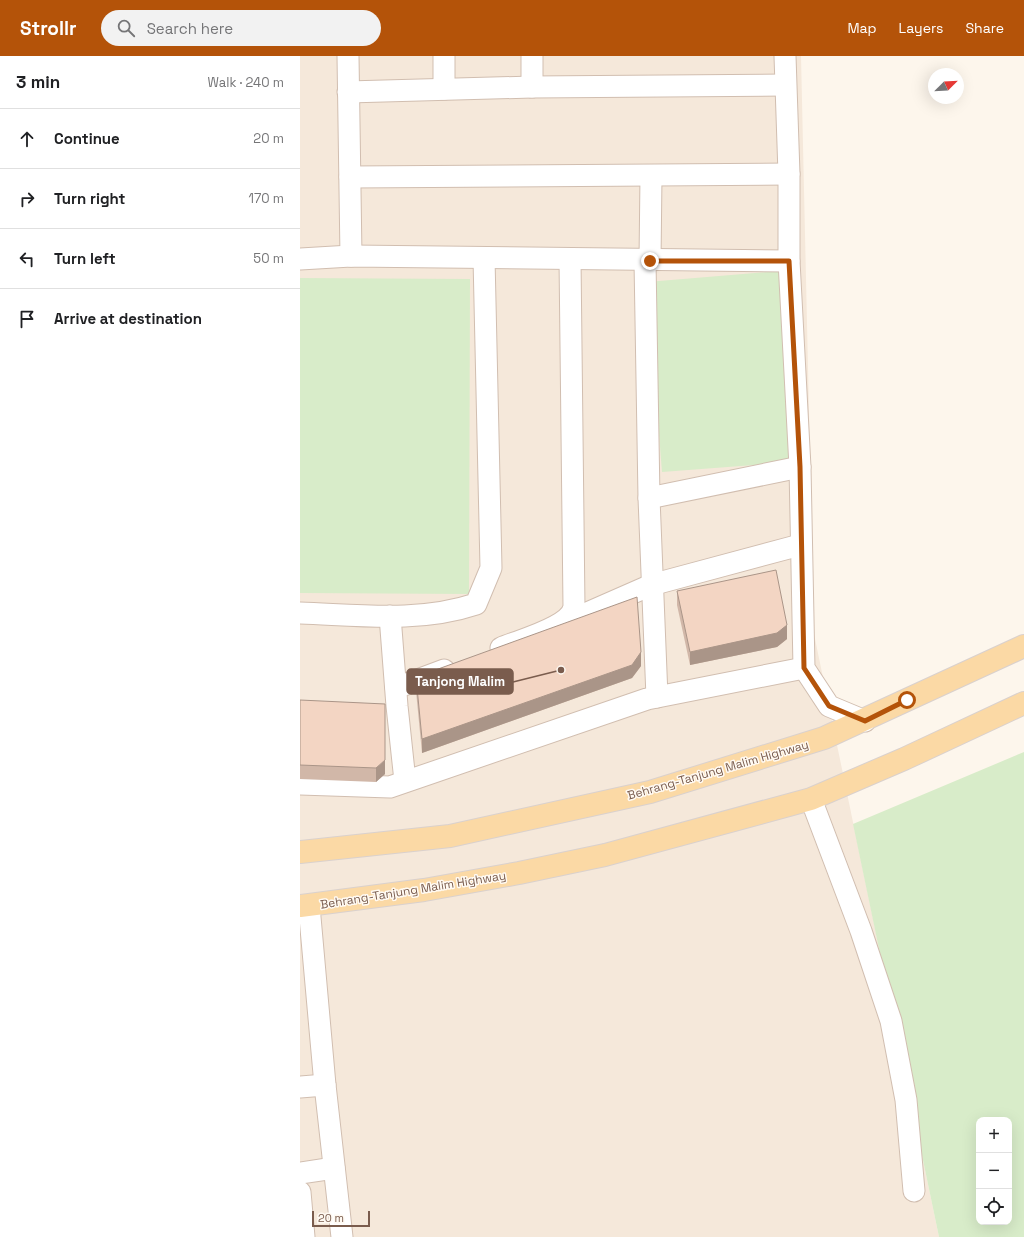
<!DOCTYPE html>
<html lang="en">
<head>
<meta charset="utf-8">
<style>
	body { margin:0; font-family:"Space Grotesk",sans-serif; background:#f2f2f2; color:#202124 }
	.controls { position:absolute; right:12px; bottom:12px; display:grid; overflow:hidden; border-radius:8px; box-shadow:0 4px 16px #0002 }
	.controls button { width:36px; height:36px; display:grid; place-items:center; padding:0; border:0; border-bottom:1px solid #e0e0e0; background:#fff; color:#202124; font:20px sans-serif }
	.compass { position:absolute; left:628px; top:12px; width:36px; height:36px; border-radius:50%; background:#fff; box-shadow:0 4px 16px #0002; rotate:66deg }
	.scale { position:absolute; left:12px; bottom:10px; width:58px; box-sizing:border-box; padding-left:4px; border:2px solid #7a5c4d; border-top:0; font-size:11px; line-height:14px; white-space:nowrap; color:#7a5c4d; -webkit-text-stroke:3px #fffaf3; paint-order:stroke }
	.stop { position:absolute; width:12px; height:12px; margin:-9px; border:3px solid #b45309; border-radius:50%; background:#fff }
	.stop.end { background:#b45309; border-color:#fff; box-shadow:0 1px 4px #0008 }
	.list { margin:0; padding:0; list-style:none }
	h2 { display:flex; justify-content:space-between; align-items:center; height:52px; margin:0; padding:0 16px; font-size:17px }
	h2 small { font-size:13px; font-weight:400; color:#757577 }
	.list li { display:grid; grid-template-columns:26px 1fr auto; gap:12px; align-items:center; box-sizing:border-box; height:60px; padding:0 16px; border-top:1px solid #e0e0e0 }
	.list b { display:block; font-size:15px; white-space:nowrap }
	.list em { font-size:13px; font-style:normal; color:#757577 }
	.icon { flex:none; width:22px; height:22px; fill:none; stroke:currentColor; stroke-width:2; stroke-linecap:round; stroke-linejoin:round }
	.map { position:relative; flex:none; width:724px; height:1181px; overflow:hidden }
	header { display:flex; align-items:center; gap:24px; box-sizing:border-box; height:56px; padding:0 20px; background:#b45309; color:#fff }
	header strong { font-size:19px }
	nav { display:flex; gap:22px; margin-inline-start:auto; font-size:14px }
	.search { width:280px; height:36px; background:#f2f2f2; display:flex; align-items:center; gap:10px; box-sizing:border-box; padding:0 14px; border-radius:22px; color:#757577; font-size:15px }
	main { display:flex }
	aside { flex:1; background:#fff }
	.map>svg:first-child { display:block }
</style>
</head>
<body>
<header>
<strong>Strollr</strong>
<div class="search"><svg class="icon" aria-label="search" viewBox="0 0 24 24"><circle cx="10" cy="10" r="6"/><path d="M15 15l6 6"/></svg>Search here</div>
<nav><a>Map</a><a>Layers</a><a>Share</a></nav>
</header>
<main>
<aside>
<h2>3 min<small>Walk · 240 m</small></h2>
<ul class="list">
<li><svg class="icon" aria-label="ahead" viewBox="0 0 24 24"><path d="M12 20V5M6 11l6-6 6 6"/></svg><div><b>Continue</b></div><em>20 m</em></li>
<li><svg class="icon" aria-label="right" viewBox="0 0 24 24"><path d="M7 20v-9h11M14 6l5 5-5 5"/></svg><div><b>Turn right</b></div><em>170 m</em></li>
<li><svg class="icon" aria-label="left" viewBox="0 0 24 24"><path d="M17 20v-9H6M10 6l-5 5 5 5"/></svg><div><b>Turn left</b></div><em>50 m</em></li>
<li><svg class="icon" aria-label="arrive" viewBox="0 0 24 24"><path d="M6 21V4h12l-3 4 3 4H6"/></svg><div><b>Arrive at destination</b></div></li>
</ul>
</aside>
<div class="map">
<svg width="724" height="1181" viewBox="0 0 724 1181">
	<rect width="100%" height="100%" fill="#fdf6ec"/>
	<!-- residential -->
	<path fill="#f5e8da" d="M0 0H501L514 578 639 1181H0Z"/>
	<!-- green -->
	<g fill="#d8ecc9" fill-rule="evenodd">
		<path d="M479 215 494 406 362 416 347 226Z"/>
		<path d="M0 222 170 223 169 538 0 537Z"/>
		<path d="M724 696V1181H639L553 768ZM679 1064H709V1166H679Z"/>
	</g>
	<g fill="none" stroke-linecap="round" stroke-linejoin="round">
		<!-- minor casing -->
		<g stroke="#d1beb0" stroke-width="23">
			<g id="minor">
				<path d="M48 0 51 200"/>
				<path d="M144 0V33"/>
				<path d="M485 0 489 118V205L500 411 504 612 529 650 565 665"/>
				<path d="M232 31V0"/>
				<path d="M48 36 232 31 485 29"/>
				<path d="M50 121 489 118"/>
				<path d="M0 203 51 200 489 205"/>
				<path d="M345 205 349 442 357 641"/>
				<path d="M350 205 351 120"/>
				<path d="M349 442 500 411"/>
				<path d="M0 557C59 559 119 567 176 548L191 512 184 202"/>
				<path d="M90 560 97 650 105 725"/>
				<path d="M262 568 351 529 500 489"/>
				<path d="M201 592C219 584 270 572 274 551L270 203"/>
				<path d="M96 632 144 614"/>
				<path d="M0 728 90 731 347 643 504 612"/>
				<path d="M511 743 561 875 591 965 606 1044 614 1135"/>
				<path d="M9 850 25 1029 42 1181"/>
				<path d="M0 1031 25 1029"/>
				<path d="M0 1117 34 1112"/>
				<path d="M0 1136 4 1181"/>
			</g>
		</g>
		<!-- major casing -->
		<g stroke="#dad1cd" stroke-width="24">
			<g id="major">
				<path d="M0 796 150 780 350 736 524 682 724 590"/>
				<path d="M0 850 124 834 219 817 305 799 511 743 604 703 724 647"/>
			</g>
		</g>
		<!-- minor -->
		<use href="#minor" stroke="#fff" stroke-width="21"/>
		<!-- major -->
		<use href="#major" stroke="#fbd9a5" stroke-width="22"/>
	</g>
	<!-- wall -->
	<g fill="#d1b7a8">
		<path d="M377 535 487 583 477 591 390 609 377 549Z"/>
		<path d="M341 610 332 622 122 697 116 635V621Z"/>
		<path d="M0 644 85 718 76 726 0 723Z"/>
	</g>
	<!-- shaded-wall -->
	<g fill="#aa9588">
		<path d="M487 569V583L477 591 390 609V596Z"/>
		<path d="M341 596V610L332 622 122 697V683Z"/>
		<path d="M85 704V718L76 726V712Z"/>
	</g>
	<!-- building -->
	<g fill="#f3d5c3" stroke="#aa9588">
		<path d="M476 514 487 569 477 577 390 596 377 535Z"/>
		<path d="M337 541 341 596 332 609 122 683 116 621Z"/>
		<path d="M0 644 85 648V704L76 712 0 709Z"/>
	</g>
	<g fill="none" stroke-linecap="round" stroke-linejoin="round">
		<!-- route -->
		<path stroke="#b45309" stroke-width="5" d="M350 205H489L500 411 504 612 529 650 565 665 607 644"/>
	</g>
	<g text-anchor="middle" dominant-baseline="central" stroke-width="3" stroke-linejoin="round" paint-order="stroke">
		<!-- street labels -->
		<g font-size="12" fill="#7a5c4d" stroke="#fffaf3">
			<text transform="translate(418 714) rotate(-16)">Behrang-Tanjung Malim Highway</text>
			<text transform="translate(113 834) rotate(-9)">Behrang-Tanjung Malim Highway</text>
		</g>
	</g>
	<!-- callouts -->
	<path fill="none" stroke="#7a5c4d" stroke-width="1.5" d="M261 614L213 626"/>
	<circle fill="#7a5c4d" stroke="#fffaf3" stroke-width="1.5" cx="261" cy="614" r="4"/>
	<rect fill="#7a5c4d" stroke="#7a5c4d" stroke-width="1.5" x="107" y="613" width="106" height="25" rx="4"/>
	<g font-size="13" text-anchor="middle" font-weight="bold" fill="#fff">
		<text x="160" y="630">Tanjong Malim</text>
	</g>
</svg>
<div class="controls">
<button>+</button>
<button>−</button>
<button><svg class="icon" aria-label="locate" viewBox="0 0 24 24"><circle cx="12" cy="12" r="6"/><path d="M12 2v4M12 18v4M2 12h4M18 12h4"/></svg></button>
</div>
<svg class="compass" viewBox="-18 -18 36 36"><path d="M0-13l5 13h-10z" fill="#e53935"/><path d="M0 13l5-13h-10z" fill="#757577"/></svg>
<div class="scale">20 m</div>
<div class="stop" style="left:607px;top:644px"></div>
<div class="stop end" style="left:350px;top:205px"></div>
</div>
</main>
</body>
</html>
